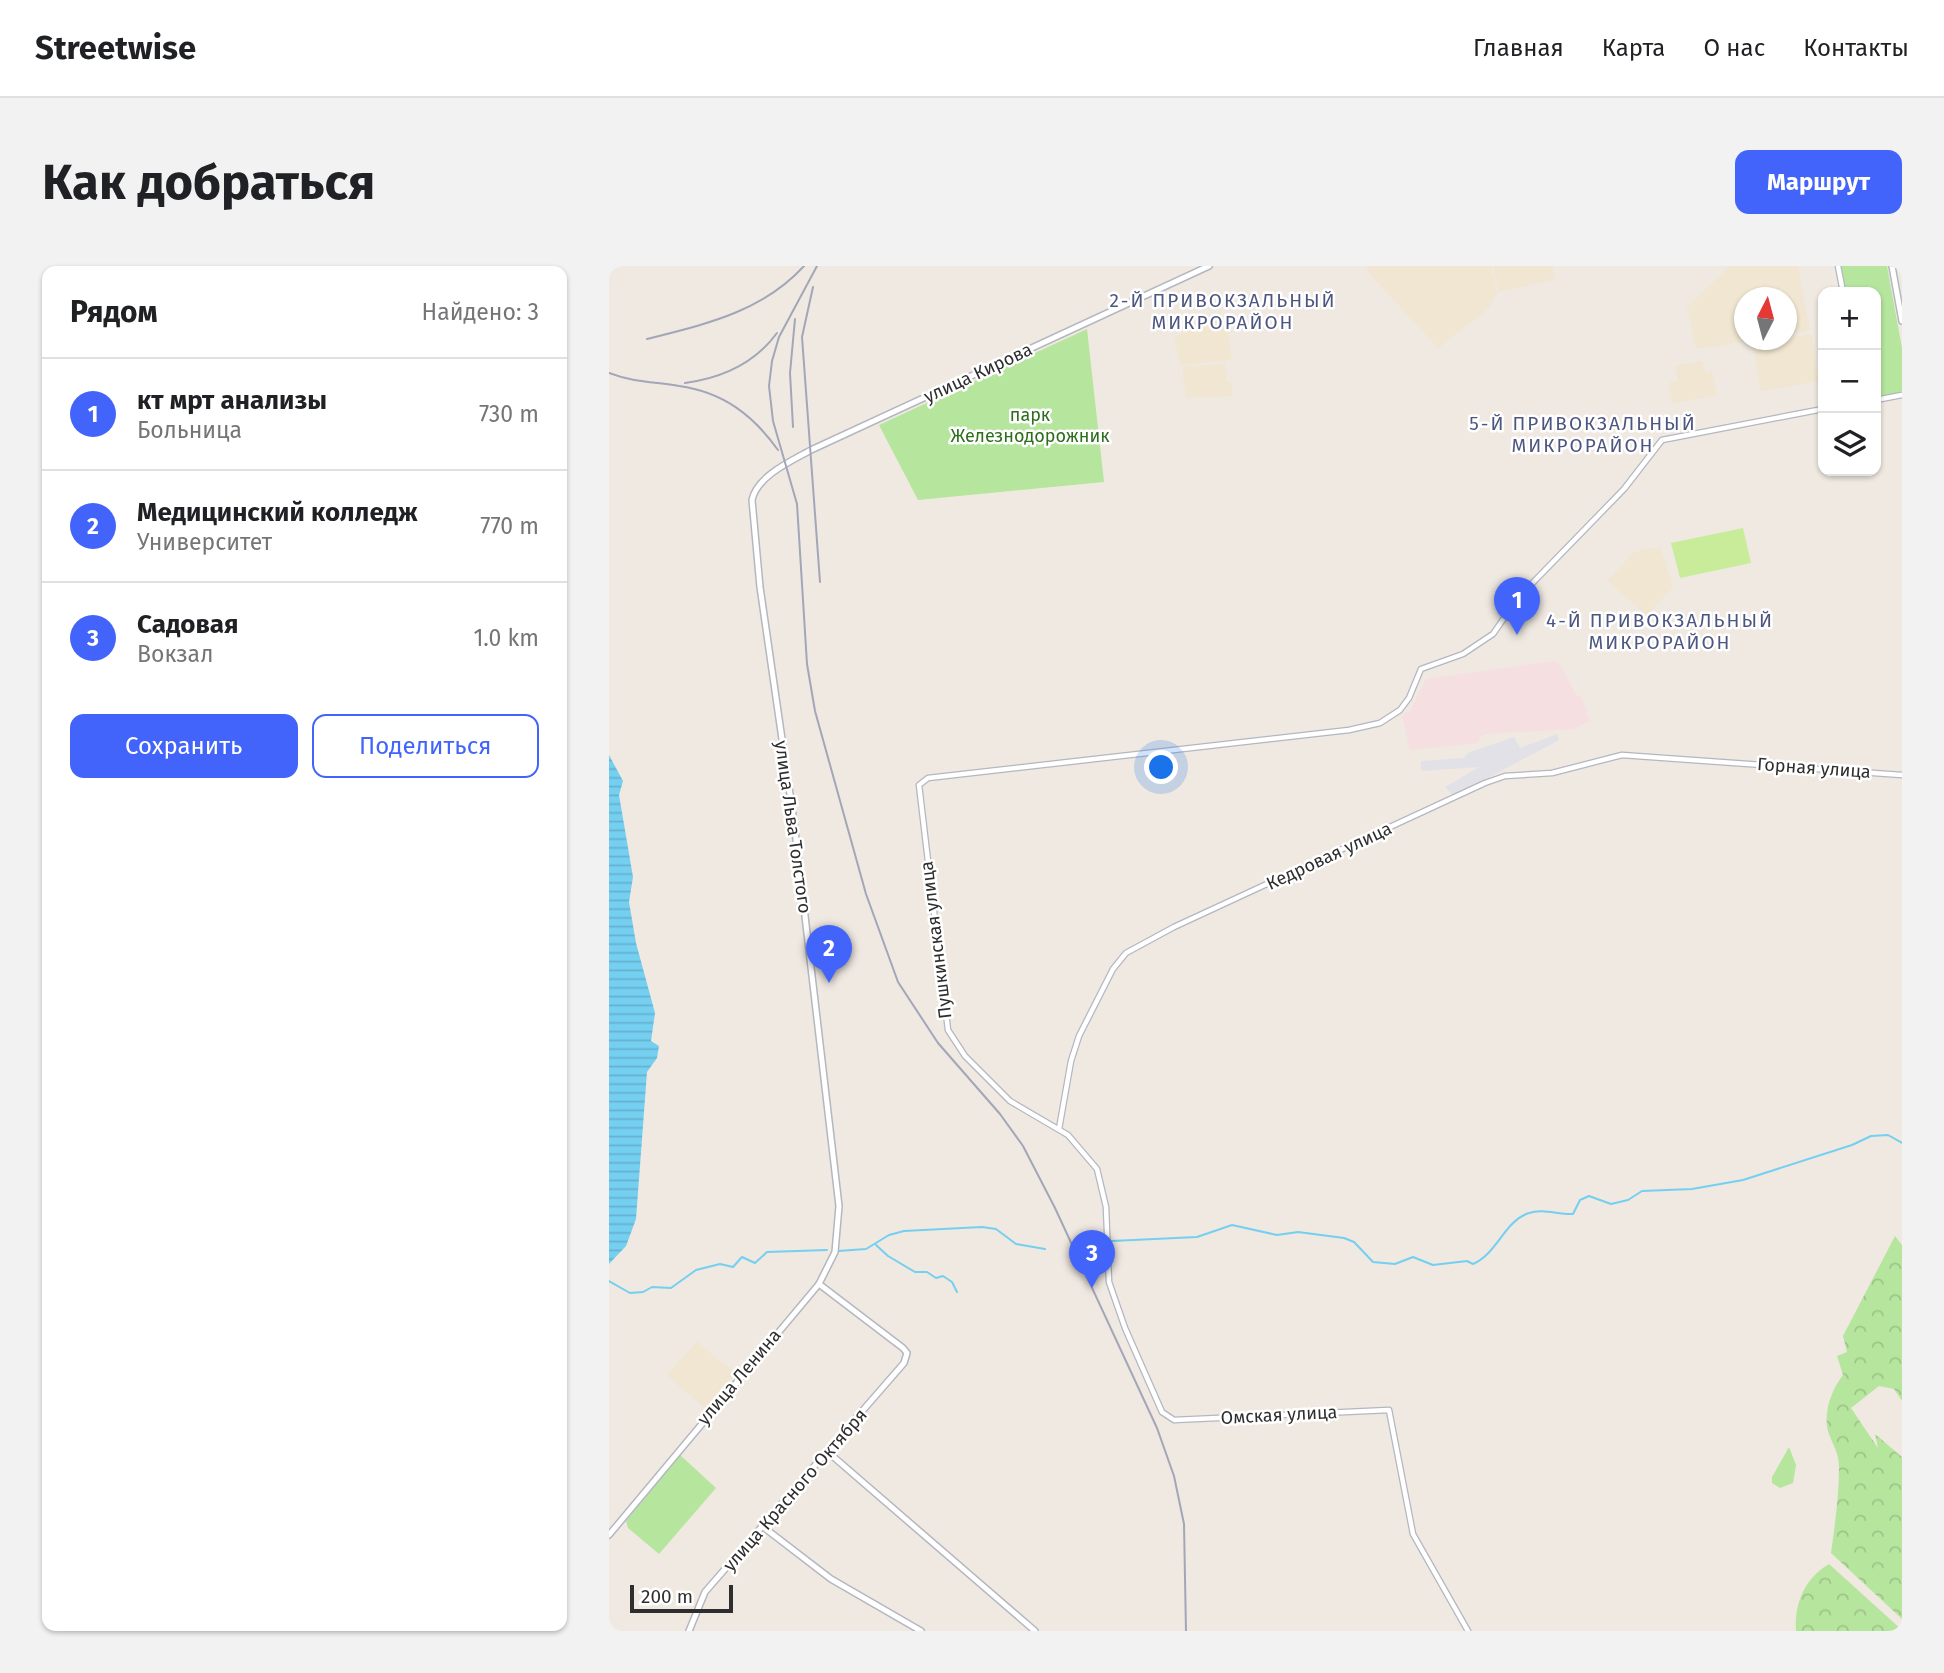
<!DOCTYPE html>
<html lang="ru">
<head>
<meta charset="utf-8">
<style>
	body { margin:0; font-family:"Fira Sans",sans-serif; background:#f2f2f2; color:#202124 }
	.controls { position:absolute; right:21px; top:21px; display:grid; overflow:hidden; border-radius:14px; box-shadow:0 2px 5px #0004 }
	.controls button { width:63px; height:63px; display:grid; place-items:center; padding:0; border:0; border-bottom:2px solid #e0e0e0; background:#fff; color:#202124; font:35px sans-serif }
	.compass { position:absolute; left:1125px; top:21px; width:63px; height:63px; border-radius:50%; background:#fff; box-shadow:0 2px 5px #0004; rotate:6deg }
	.scale { position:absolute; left:21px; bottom:18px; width:103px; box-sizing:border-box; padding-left:7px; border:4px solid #2e2e2e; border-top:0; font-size:19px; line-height:24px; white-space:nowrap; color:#2e2e2e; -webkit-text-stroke:5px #fff; paint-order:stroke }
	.you { position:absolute; left:553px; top:502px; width:24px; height:24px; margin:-18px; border:5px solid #fff; border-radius:50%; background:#1a73e8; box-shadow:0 0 0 10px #1a73e833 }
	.badge { display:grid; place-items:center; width:46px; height:46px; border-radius:50%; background:#4264fb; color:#fff; font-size:23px; font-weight:700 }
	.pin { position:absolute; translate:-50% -58px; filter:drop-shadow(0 2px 4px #0008) }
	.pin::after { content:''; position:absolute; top:37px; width:24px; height:21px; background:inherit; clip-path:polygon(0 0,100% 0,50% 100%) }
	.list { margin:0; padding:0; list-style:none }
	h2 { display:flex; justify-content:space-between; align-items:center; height:91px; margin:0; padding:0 28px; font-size:30px }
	h2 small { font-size:23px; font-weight:400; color:#757577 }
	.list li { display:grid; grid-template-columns:46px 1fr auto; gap:21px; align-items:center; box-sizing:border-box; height:112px; padding:0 28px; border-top:2px solid #e0e0e0 }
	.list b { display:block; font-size:26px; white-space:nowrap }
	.list p { margin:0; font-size:23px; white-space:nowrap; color:#757577 }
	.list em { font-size:23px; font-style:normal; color:#757577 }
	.actions { display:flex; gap:14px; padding:21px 28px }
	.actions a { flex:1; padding:16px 0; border:2px solid #4264fb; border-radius:14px; text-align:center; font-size:24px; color:#4264fb }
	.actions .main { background:#4264fb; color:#fff }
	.icon { flex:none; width:38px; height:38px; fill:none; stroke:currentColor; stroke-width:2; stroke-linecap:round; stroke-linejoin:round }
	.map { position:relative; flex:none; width:1293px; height:1365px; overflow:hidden; border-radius:14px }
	header { display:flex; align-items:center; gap:42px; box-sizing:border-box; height:98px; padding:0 35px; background:#fff; border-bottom:2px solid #e0e0e0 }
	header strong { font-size:33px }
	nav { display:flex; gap:38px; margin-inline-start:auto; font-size:24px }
	.intro { display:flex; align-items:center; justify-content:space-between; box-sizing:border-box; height:168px; padding:0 42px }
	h1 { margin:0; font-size:49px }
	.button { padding:18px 32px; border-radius:14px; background:#4264fb; color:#fff; font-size:24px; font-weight:700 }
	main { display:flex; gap:42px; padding:0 42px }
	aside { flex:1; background:#fff; border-radius:14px; box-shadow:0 2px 5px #0004 }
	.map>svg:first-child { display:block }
</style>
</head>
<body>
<header>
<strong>Streetwise</strong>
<nav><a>Главная</a><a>Карта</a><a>О нас</a><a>Контакты</a></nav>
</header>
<div class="intro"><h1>Как добраться</h1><a class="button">Маршрут</a></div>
<main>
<aside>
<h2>Рядом<small>Найдено: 3</small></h2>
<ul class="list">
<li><span class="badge">1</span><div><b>кт мрт анализы</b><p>Больница</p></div><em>730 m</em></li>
<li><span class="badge">2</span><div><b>Медицинский колледж</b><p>Университет</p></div><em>770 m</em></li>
<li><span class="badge">3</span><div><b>Садовая</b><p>Вокзал</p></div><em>1.0 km</em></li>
</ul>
<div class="actions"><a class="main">Сохранить</a><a>Поделиться</a></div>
</aside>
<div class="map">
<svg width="1293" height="1365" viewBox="0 0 1293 1365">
	<defs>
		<pattern id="forest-crowns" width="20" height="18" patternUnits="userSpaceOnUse" patternTransform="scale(1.75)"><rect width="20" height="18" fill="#b6e59e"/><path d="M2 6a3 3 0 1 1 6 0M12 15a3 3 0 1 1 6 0" fill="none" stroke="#9dc588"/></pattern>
		<pattern id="water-rules" width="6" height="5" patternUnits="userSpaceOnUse" patternTransform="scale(1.75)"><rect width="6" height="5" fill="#75cff0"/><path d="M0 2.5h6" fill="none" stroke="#66b2ce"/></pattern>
	</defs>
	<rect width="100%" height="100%" fill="#efe9e1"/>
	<!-- industrial -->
	<path fill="#e3e1e8" d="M948 468 950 474 845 530 836 521 870 501 812 505V495L855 492 859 487 905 471 911 482Z"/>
	<!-- education -->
	<g fill="#f0e6d1">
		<path d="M761 0H882L888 27 879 43 829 82 757 4Z"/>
		<path d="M884 0H943L946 13 890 26Z"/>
		<path d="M1121 0H1189L1201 64 1178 68V32H1136V74H1145L1087 83 1078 41Z"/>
		<path d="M611 45 618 59 623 94 571 99 565 71 585 62 584 59Z"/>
		<path d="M1203 68 1209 115 1152 125 1144 78Z"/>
		<path d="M1093 95 1097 107 1103 106 1108 129 1064 137 1060 117 1069 114 1066 100Z"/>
		<path d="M616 98 618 116H622L624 130 577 132 573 101Z"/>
		<path d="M1051 281 1064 321 1038 349 999 315 1025 286Z"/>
		<path d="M88 1076 126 1107 96 1142 58 1109Z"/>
	</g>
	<!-- medical -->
	<path fill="#f5dfe0" d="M946 395 950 397 968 430H972L981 455 964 463 874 468 868 477 801 484 793 450 801 445 817 413Z"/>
	<!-- green -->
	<g fill="#b6e59e">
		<path d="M1231 0H1278L1293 82V125L1290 127 1267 131V26H1236Z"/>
		<path d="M478 63 495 216 309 234 270 159Z"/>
		<path d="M1180 1181 1187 1199 1184 1217 1171 1222 1163 1217V1211Z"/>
		<path d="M71 1189 107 1222 50 1288 19 1262 17 1255Z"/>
	</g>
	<!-- forest -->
	<g fill="url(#forest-crowns)">
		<path d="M1286 970 1293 979V1135L1285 1123 1270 1120 1242 1142 1269 1182 1266 1168 1293 1191V1353L1222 1287C1226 1258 1230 1230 1230 1201 1230 1186 1223 1178 1219 1165 1214 1146 1223 1123 1234 1109L1228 1090 1238 1086 1234 1070Z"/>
		<path d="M1220 1298 1293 1364V1365H1187C1185 1337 1196 1312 1220 1298Z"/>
	</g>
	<!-- pitch -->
	<path fill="#c9ec9a" d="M1134 262 1142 297 1071 312 1062 277Z"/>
	<!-- water -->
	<path fill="url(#water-rules)" d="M0 489 14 515 10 529 24 611 20 636 27 677 46 747 42 775 50 780 48 792 38 806 27 953 17 980 0 998Z"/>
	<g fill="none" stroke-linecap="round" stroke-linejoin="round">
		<!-- stream -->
		<g stroke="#75cff0" stroke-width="2">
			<path d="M503 975 588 971 623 959 668 969 689 966 735 972 745 976 764 996 786 998 804 991 824 999 858 995 864 998C889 987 895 955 920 947 934 942 950 949 964 948L971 934 980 930 1002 938 1019 934 1033 925 1083 923 1134 914 1243 879 1262 870 1279 869 1293 877"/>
			<path d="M478 977 492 974"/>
			<path d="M267 979 279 990 306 1006H318L327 1012 334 1010 343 1016 348 1026"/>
			<path d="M229 985 257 983 280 969 295 965 373 961 387 963 407 978 436 983"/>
			<path d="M0 1015 21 1027 34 1026 43 1021 62 1022 87 1004 111 998 124 1001 133 991 146 997 158 986 218 984"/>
		</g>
		<!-- tertiary casing -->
		<g stroke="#b4b7c1" stroke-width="7">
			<g id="tertiary">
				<path d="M1229 0 1234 26"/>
				<path d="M1267 134 1293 129"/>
				<path d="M450 863 462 795 470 770 504 703 517 687 565 661 876 517 896 510 943 507 1013 489 1293 509"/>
				<path d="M859 1365 804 1268 780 1144 565 1154 553 1146 516 1062 500 1016 497 941 488 903 459 869 401 835 356 790 339 764 310 519 319 512 740 464 771 457 791 444 800 432 812 403 854 388 884 368 909 332 1015 223 1053 174 1214 143"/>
			</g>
		</g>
		<!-- secondary casing -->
		<g stroke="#b4b7c1" stroke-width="8">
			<g id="secondary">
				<path d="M1283 0 1293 55"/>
				<path d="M220 1187 426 1365"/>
				<path d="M153 1260 222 1313 312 1365"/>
				<path d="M0 1269 210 1018 226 986 230 940 185 556 151 321 143 234C148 210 182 195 202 184L600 0"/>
				<path d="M80 1365 96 1326 295 1097 298 1087 294 1082 210 1018"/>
			</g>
		</g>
		<!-- tertiary -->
		<use href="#tertiary" stroke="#fff" stroke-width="4.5"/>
		<!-- secondary -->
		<use href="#secondary" stroke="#fff" stroke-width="5"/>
		<!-- rail -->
		<g stroke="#a3a6b8" stroke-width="2">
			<path d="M208 0 170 71 163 95 160 120 164 155 188 238 198 398 206 445 257 628 289 716 329 777 391 848 414 880 446 942 548 1162 565 1210 575 1258 577 1365"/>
			<path d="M204 21 193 71 211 316"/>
			<path d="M38 73C97 58 153 46 195 0"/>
			<path d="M0 107C23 116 46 116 70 120 114 126 144 149 169 184"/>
			<path d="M76 117C113 112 146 97 168 67"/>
			<path d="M184 161 181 107 186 53"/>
		</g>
	</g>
	<g text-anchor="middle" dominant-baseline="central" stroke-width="5" stroke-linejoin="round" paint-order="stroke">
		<!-- street labels -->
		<g font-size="18" fill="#2e2e2e" stroke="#fff">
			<text transform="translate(369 107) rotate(-25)">улица Кирова</text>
			<text transform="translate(1205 502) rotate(4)">Горная улица</text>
			<text transform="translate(184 561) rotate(82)">улица Льва Толстого</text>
			<text transform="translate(720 590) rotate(-25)">Кедровая улица</text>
			<text transform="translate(327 674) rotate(-97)">Пушкинская улица</text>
			<text transform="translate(130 1111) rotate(-50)">улица Ленина</text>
			<text transform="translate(670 1149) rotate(-3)">Омская улица</text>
			<text transform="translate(186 1224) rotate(-49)">улица Красного Октября</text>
		</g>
		<!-- park labels -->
		<g font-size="18" fill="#2c6e1b" stroke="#fff">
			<text x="421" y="149">парк<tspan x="421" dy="21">Железнодорожник</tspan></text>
		</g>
		<!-- neighbourhood labels -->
		<g font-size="19" letter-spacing="2" fill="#4d5680" stroke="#fff">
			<text x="614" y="34">2-Й ПРИВОКЗАЛЬНЫЙ<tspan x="614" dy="22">МИКРОРАЙОН</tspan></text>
			<text x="974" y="157">5-Й ПРИВОКЗАЛЬНЫЙ<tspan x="974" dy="22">МИКРОРАЙОН</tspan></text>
			<text x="1051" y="354">4-Й ПРИВОКЗАЛЬНЫЙ<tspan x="1051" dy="22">МИКРОРАЙОН</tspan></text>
		</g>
	</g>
</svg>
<div class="controls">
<button>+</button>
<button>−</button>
<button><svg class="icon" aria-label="layers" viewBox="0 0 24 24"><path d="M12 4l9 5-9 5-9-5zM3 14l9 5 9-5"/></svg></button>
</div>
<svg class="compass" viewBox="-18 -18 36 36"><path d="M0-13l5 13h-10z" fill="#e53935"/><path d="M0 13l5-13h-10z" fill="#757577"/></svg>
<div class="scale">200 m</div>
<div class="you"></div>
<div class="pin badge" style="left:908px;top:369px">1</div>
<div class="pin badge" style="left:220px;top:717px">2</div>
<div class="pin badge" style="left:483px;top:1022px">3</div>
</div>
</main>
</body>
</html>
